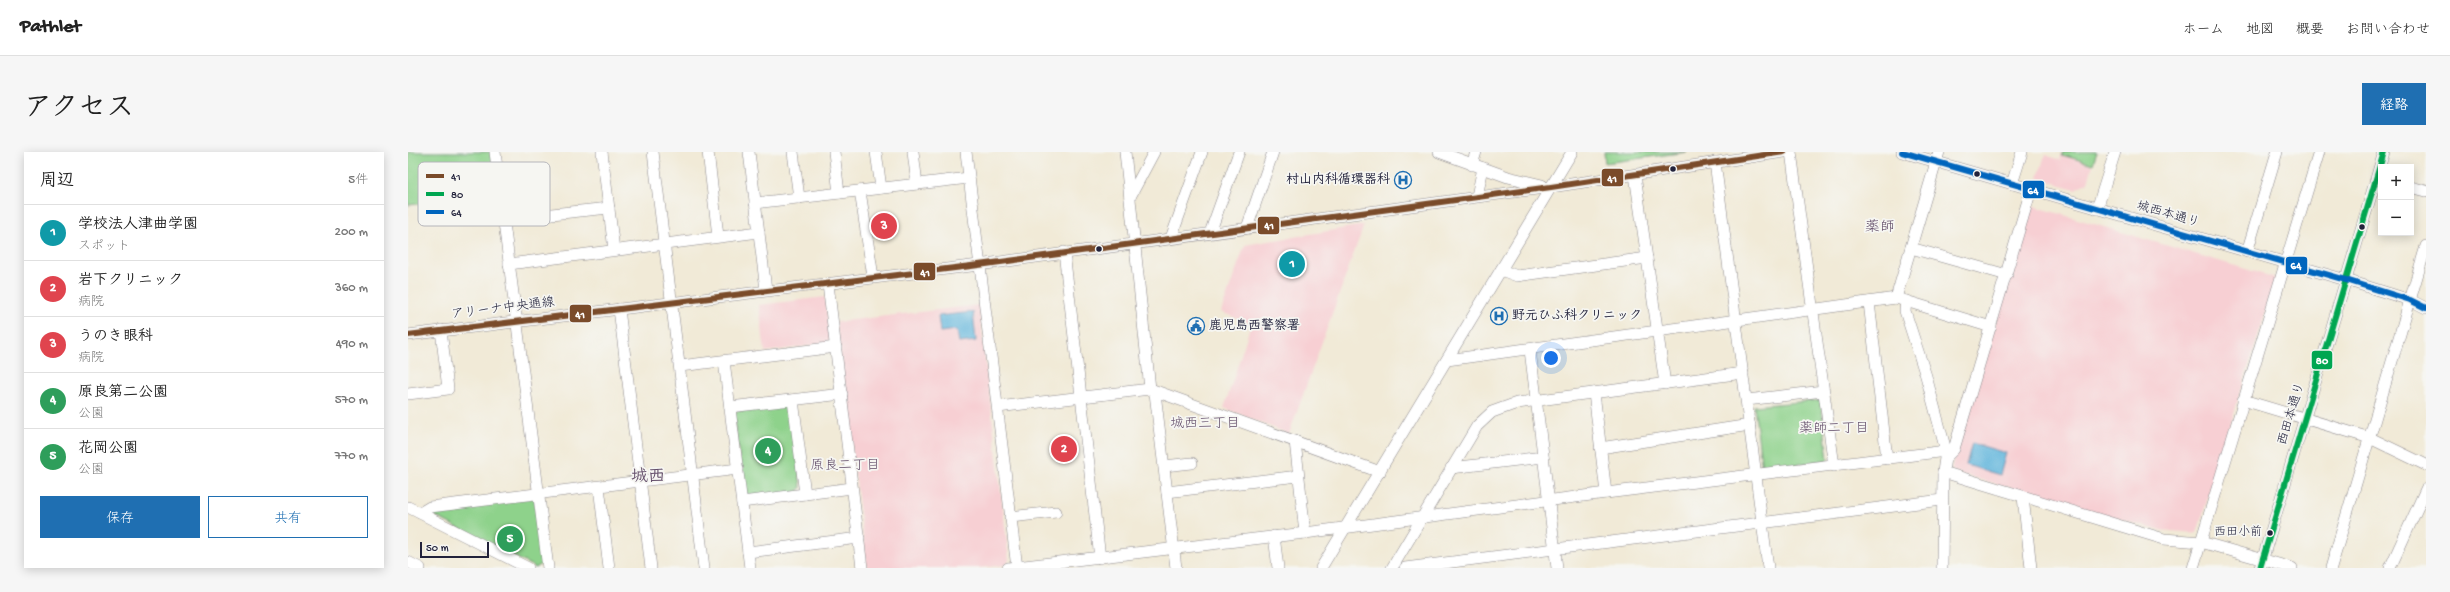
<!DOCTYPE html>
<html lang="ja">
<head>
<meta charset="utf-8">
<style>
	body { margin:0; font-family:"Gochi Hand","Klee One",sans-serif; background:#f6f6f6; color:#222 }
	.controls { position:absolute; right:12px; top:12px; display:grid; overflow:hidden; border-radius:0px; box-shadow:0 2px 10px #0003 }
	.controls button { width:36px; height:36px; display:grid; place-items:center; padding:0; border:0; border-bottom:1px solid #e0e0e0; background:#fff; color:#222; font:20px sans-serif }
	.scale { position:absolute; left:12px; bottom:10px; width:69px; box-sizing:border-box; padding-left:4px; border:2px solid #22223b; border-top:0; font-size:11px; line-height:14px; white-space:nowrap; color:#22223b; -webkit-text-stroke:3px #f6f6f2; paint-order:stroke }
	.you { position:absolute; left:1143px; top:206px; width:14px; height:14px; margin:-10px; border:3px solid #fff; border-radius:50%; background:#1a73e8; box-shadow:0 0 0 6px #1a73e833 }
	.badge { display:grid; place-items:center; width:26px; height:26px; border-radius:50%; background:#1f6fb2; color:#fff; font-size:13px; font-weight:700 }
	.pin { position:absolute; translate:-50% -50%; border:2px solid #fff; box-shadow:0 1px 4px #0006 }
	.list { margin:0; padding:0; list-style:none }
	h2 { display:flex; justify-content:space-between; align-items:center; height:52px; margin:0; padding:0 16px; font-size:17px }
	h2 small { font-size:13px; font-weight:400; color:#767676 }
	.list li { display:grid; grid-template-columns:26px 1fr auto; gap:12px; align-items:center; box-sizing:border-box; height:56px; padding:0 16px; border-top:1px solid #e0e0e0 }
	.list b { display:block; font-size:15px; white-space:nowrap }
	.list p { margin:0; font-size:13px; white-space:nowrap; color:#767676 }
	.list em { font-size:13px; font-style:normal; color:#767676 }
	.actions { display:flex; gap:8px; padding:12px 16px }
	.actions a { flex:1; padding:9px 0; border:1px solid #1f6fb2; border-radius:0px; text-align:center; font-size:14px; color:#1f6fb2 }
	.actions .main { background:#1f6fb2; color:#fff }
	.map { position:relative; flex:none; width:2018px; height:416px; overflow:hidden; border-radius:0px }
	header { display:flex; align-items:center; gap:24px; box-sizing:border-box; height:56px; padding:0 20px; background:#fff; border-bottom:1px solid #e0e0e0 }
	header strong { font-size:19px }
	nav { display:flex; gap:22px; margin-inline-start:auto; font-size:14px }
	.intro { display:flex; align-items:center; justify-content:space-between; box-sizing:border-box; height:96px; padding:0 24px }
	h1 { margin:0; font-size:28px }
	.button { padding:10px 18px; border-radius:0px; background:#1f6fb2; color:#fff; font-size:14px; font-weight:700 }
	main { display:flex; gap:24px; padding:0 24px }
	aside { flex:1; background:#fff; border-radius:0px; box-shadow:0 2px 10px #0003 }
	.map>svg:first-child { display:block }
</style>
</head>
<body>
<header>
<strong>Pathlet</strong>
<nav><a>ホーム</a><a>地図</a><a>概要</a><a>お問い合わせ</a></nav>
</header>
<div class="intro"><h1>アクセス</h1><a class="button">経路</a></div>
<main>
<aside>
<h2>周辺<small>5件</small></h2>
<ul class="list">
<li><span class="badge" style="background:#0f9aa8">1</span><div><b>学校法人津曲学園</b><p>スポット</p></div><em>200 m</em></li>
<li><span class="badge" style="background:#e0444e">2</span><div><b>岩下クリニック</b><p>病院</p></div><em>360 m</em></li>
<li><span class="badge" style="background:#e0444e">3</span><div><b>うのき眼科</b><p>病院</p></div><em>490 m</em></li>
<li><span class="badge" style="background:#2e9e5b">4</span><div><b>原良第二公園</b><p>公園</p></div><em>570 m</em></li>
<li><span class="badge" style="background:#2e9e5b">5</span><div><b>花岡公園</b><p>公園</p></div><em>770 m</em></li>
</ul>
<div class="actions"><a class="main">保存</a><a>共有</a></div>
</aside>
<div class="map">
<svg width="2018" height="416" viewBox="0 0 2018 416">
	<rect width="100%" height="100%" fill="#f6f6f2"/>
	<filter id="ink" filterUnits="userSpaceOnUse"><feTurbulence type="fractalNoise" baseFrequency=".025" numOctaves="2"/><feDisplacementMap in="SourceGraphic" scale="8" xChannelSelector="R" yChannelSelector="G"/><feConvolveMatrix kernelMatrix="1 2 1 2 8 2 1 2 1" color-interpolation-filters="sRGB"/></filter>
	<filter id="wash" filterUnits="userSpaceOnUse"><feTurbulence type="fractalNoise" baseFrequency=".012" numOctaves="4" result="noise"/><feDisplacementMap in="SourceGraphic" scale="16" xChannelSelector="R" yChannelSelector="G"/><feGaussianBlur stdDeviation="0.9" result="paint"/><feColorMatrix in="noise" values="0 0 0 0 0 0 0 0 0 0 0 0 0 0 0 0 0 1.4 0 .05"/><feComposite in="paint" operator="in"/></filter>
	<g filter="url(#wash)">
		<rect width="100%" height="100%" fill="#f1ead7"/>
		<!-- built -->
		<g fill="#f7cfd3">
			<path d="M1637 3 1652 8 1653 3 1685 13 1680 30 1667 37 1630 26Z"/>
			<path d="M1622 53 1868 126 1789 381 1750 378 1546 320 1543 317Z"/>
			<path d="M956 73 881 282 816 256 843 172 813 160 837 93Z"/>
			<path d="M417 145 422 187 421 191 357 200 351 153Z"/>
			<path d="M571 153 601 408 598 413 570 416H459L428 170Z"/>
		</g>
		<!-- green -->
		<g fill="#8ed28b" stroke="#587a63">
			<path d="M0 0H83L89 44 0 53Z"/>
			<path d="M1196 0H1279L1197 11Z"/>
			<path d="M1655 0H1689L1685 12 1654 3Z"/>
			<path d="M1413 248 1420 308 1354 317 1346 254Z"/>
			<path d="M378 252 383 255 393 335 390 340 340 346 336 344 326 262 329 259Z"/>
			<path d="M124 345 127 348 135 411 128 416 25 363V358Z"/>
		</g>
		<!-- water -->
		<g fill="#61b5dc" stroke="#426c8c">
			<path d="M565 160 568 189 551 191 549 178 532 180 530 164Z"/>
			<path d="M1564 291 1598 301 1592 323 1558 313Z"/>
		</g>
	</g>
	<g filter="url(#ink)">
		<g fill="none" stroke-linecap="round" stroke-linejoin="round">
			<!-- minor casing -->
			<g stroke="#8a8689" stroke-width="12">
				<g id="minor">
					<path d="M87 0 140 416"/>
					<path d="M194 0 206 98"/>
					<path d="M245 0 296 416"/>
					<path d="M300 0 310 84"/>
					<path d="M341 0 358 138"/>
					<path d="M385 0 391 46"/>
					<path d="M426 0 431 41"/>
					<path d="M468 0 473 36"/>
					<path d="M505 0 509 32"/>
					<path d="M558 0 609 416"/>
					<path d="M717 0 742 237"/>
					<path d="M1031 0 1100 25 1134 33"/>
					<path d="M1383 0 1426 314"/>
					<path d="M1494 0 1938 128 2002 148 2018 156"/>
					<path d="M1307 10 1360 416"/>
					<path d="M1064 13 1068 0"/>
					<path d="M1227 23 1257 232"/>
					<path d="M1604 32 1614 0"/>
					<path d="M2003 35 2018 39"/>
					<path d="M452 39 465 125"/>
					<path d="M1069 44 1075 16"/>
					<path d="M722 45 746 0"/>
					<path d="M347 51 561 26"/>
					<path d="M1689 57 1707 0"/>
					<path d="M96 67 201 56"/>
					<path d="M839 76 865 0"/>
					<path d="M802 81 831 0"/>
					<path d="M763 86 794 0"/>
					<path d="M1503 96 1599 123"/>
					<path d="M656 100 692 406"/>
					<path d="M1839 100 1869 0"/>
					<path d="M101 112 351 80"/>
					<path d="M1093 118 1109 124 1239 106"/>
					<path d="M420 132 454 416"/>
					<path d="M1488 146 1531 0"/>
					<path d="M1498 149 1497 159 1518 224 1538 299 1535 320 1534 416"/>
					<path d="M1461 150 1479 307"/>
					<path d="M211 157 243 416"/>
					<path d="M0 183 563 114 1143 35 1376 0"/>
					<path d="M1122 198 1149 416"/>
					<path d="M1039 208 1488 146 1583 175"/>
					<path d="M316 209 342 416"/>
					<path d="M272 214 428 195"/>
					<path d="M747 241 768 416"/>
					<path d="M1186 241 1198 341"/>
					<path d="M0 242 40 237 33 178"/>
					<path d="M385 248 397 342"/>
					<path d="M1339 248 1415 239"/>
					<path d="M1835 248 1962 286 2018 313"/>
					<path d="M322 255 434 242"/>
					<path d="M590 255 742 237 972 320"/>
					<path d="M887 289 897 381"/>
					<path d="M1192 296 1342 273"/>
					<path d="M1538 305 1546 297 1623 38"/>
					<path d="M756 314 784 311"/>
					<path d="M1043 316 1135 305"/>
					<path d="M1535 320 1756 387 1793 390 1884 416"/>
					<path d="M191 335 201 416"/>
					<path d="M759 340 890 324"/>
					<path d="M1615 345 1623 416"/>
					<path d="M334 350 444 336"/>
					<path d="M0 355 120 416"/>
					<path d="M12 361 22 355 330 317"/>
					<path d="M602 365 648 360"/>
					<path d="M866 384 870 416"/>
					<path d="M340 400 451 386"/>
					<path d="M0 410 12 416"/>
					<path d="M600 416 897 381 1198 341 1538 299"/>
					<path d="M913 416 1164 0"/>
					<path d="M984 416 1069 274 1084 260 1109 251 1335 221"/>
					<path d="M997 416 1534 348"/>
					<path d="M1785 416 1911 0"/>
					<path d="M1852 416 1976 0"/>
					<path d="M1923 416 2018 94"/>
					<path d="M1982 416 2018 337"/>
				</g>
			</g>
			<!-- minor -->
			<use href="#minor" stroke="#fff" stroke-width="11"/>
			<!-- bus-1 casing -->
			<g stroke="#f6f6f2" stroke-width="9">
				<path id="bus-1" d="M0 183 563 114 1143 35 1376 0"/>
			</g>
			<!-- bus-2 casing -->
			<g stroke="#f6f6f2" stroke-width="9">
				<path id="bus-2" d="M1852 416 1976 0"/>
			</g>
			<!-- bus-3 casing -->
			<g stroke="#f6f6f2" stroke-width="9">
				<path id="bus-3" d="M1494 0 1938 128 2002 148 2018 156"/>
			</g>
			<!-- bus-1 -->
			<use href="#bus-1" stroke="#7a4b2a" stroke-width="6"/>
			<!-- bus-2 -->
			<use href="#bus-2" stroke="#00a651" stroke-width="6"/>
			<!-- bus-3 -->
			<use href="#bus-3" stroke="#0065bd" stroke-width="6"/>
		</g>
	</g>
	<!-- icons -->
	<defs>
		<g id="hospital-ring" transform="scale(0.9)"><circle r="9.5" fill="#f6f6f2" stroke="#1f6fb2" stroke-width="1.5"/><path d="M-5-5h3v3.5h4V-5h3V5h-3V1.5h-4V5h-3Z" fill="#1f6fb2"/></g>
		<g id="civic-ring" transform="scale(0.9)"><circle r="9.5" fill="#f6f6f2" stroke="#1f6fb2" stroke-width="1.5"/><path d="M-.6-6.5H3V-4.5H.6V-3L4-1V1h2V6H-6V1h2V-1L-.6-3ZM-1.2 2.5V6h2.4V2.5Z" fill="#1f6fb2"/></g>
	</defs>
	<g fill-rule="evenodd">
		<use href="#hospital-ring" x="995" y="28"/>
		<use href="#hospital-ring" x="1091" y="164"/>
		<use href="#civic-ring" x="788" y="174"/>
	</g>
	<!-- markers -->
	<g fill="#22223b" stroke="#f6f6f2" stroke-width="1.5">
		<circle cx="1265" cy="17" r="3.5"/>
		<circle cx="1569" cy="22" r="3.5"/>
		<circle cx="1954" cy="75" r="3.5"/>
		<circle cx="691" cy="97" r="3.5"/>
		<circle cx="1862" cy="381" r="3.5"/>
	</g>
	<g text-anchor="middle" dominant-baseline="central" stroke-width="3.5" stroke-linejoin="round" paint-order="stroke">
		<!-- bus labels -->
		<g font-size="12" fill="#22223b" stroke="#f6f6f2" text-anchor="end">
			<text x="1854" y="381">西田小前</text>
		</g>
		<!-- poi labels -->
		<g font-size="13" font-weight="bold" fill="#22223b" stroke="#f6f6f2" text-anchor="start">
			<text x="982" y="28" text-anchor="end">村山内科循環器科</text>
			<text x="1104" y="164">野元ひふ科クリニック</text>
			<text x="801" y="174">鹿児島西警察署</text>
		</g>
		<!-- street labels -->
		<g font-size="13" fill="#22223b" stroke="#f6f6f2">
			<text transform="translate(1760 63) rotate(16)">城西本通り</text>
			<text transform="translate(95 157) rotate(-7)">アリーナ中央通線</text>
			<text transform="translate(1884 262) rotate(-73)">西田本通り</text>
		</g>
		<!-- neighbourhood labels -->
		<g font-size="14" fill="#65506c" stroke="#f6f6f2">
			<text x="797" y="272">城西三丁目</text>
			<text x="1426" y="277">薬師二丁目</text>
			<text x="437" y="314">原良二丁目</text>
		</g>
		<!-- quarter labels -->
		<g font-size="15" fill="#65506c" stroke="#f6f6f2">
			<text x="1472" y="76">薬師</text>
		</g>
		<!-- district labels -->
		<g font-size="17" font-weight="bold" fill="#65506c" stroke="#f6f6f2">
			<text x="240" y="326">城西</text>
		</g>
	</g>
	<!-- legend -->
	<rect x="10" y="10" width="132" height="64" rx="6" fill="#f6f6f2" stroke="#b6b6bb" stroke-width="1"/>
	<rect x="18" y="22" width="18" height="4" fill="#7a4b2a"/>
	<rect x="18" y="40" width="18" height="4" fill="#00a651"/>
	<rect x="18" y="58" width="18" height="4" fill="#0065bd"/>
	<g font-size="11" fill="#22223b">
		<text x="43" y="28">41</text>
		<text x="43" y="46">80</text>
		<text x="43" y="64">64</text>
	</g>
	<g stroke="#f6f6f2" stroke-width="1.5">
		<rect x="1193" y="16" width="23" height="19" rx="4" fill="#7a4b2a"/>
		<rect x="1614" y="28" width="23" height="19" rx="4" fill="#0065bd"/>
		<rect x="849" y="64" width="23" height="19" rx="4" fill="#7a4b2a"/>
		<rect x="1877" y="104" width="23" height="19" rx="4" fill="#0065bd"/>
		<rect x="505" y="110" width="23" height="19" rx="4" fill="#7a4b2a"/>
		<rect x="161" y="152" width="23" height="19" rx="4" fill="#7a4b2a"/>
		<rect x="1903" y="198" width="22" height="20" rx="4" fill="#00a651"/>
	</g>
	<g font-size="11" text-anchor="middle" font-weight="bold" fill="#fff">
		<text x="1204" y="30">41</text>
		<text x="1625" y="42">64</text>
		<text x="861" y="77">41</text>
		<text x="1888" y="117">64</text>
		<text x="517" y="124">41</text>
		<text x="172" y="166">41</text>
		<text x="1914" y="212">80</text>
	</g>
</svg>
<div class="controls">
<button>+</button>
<button>−</button>
</div>
<div class="scale">50 m</div>
<div class="you"></div>
<div class="pin badge" style="left:884px;top:112px;background:#0f9aa8">1</div>
<div class="pin badge" style="left:656px;top:297px;background:#e0444e">2</div>
<div class="pin badge" style="left:476px;top:74px;background:#e0444e">3</div>
<div class="pin badge" style="left:360px;top:299px;background:#2e9e5b">4</div>
<div class="pin badge" style="left:102px;top:387px;background:#2e9e5b">5</div>
</div>
</main>
</body>
</html>
